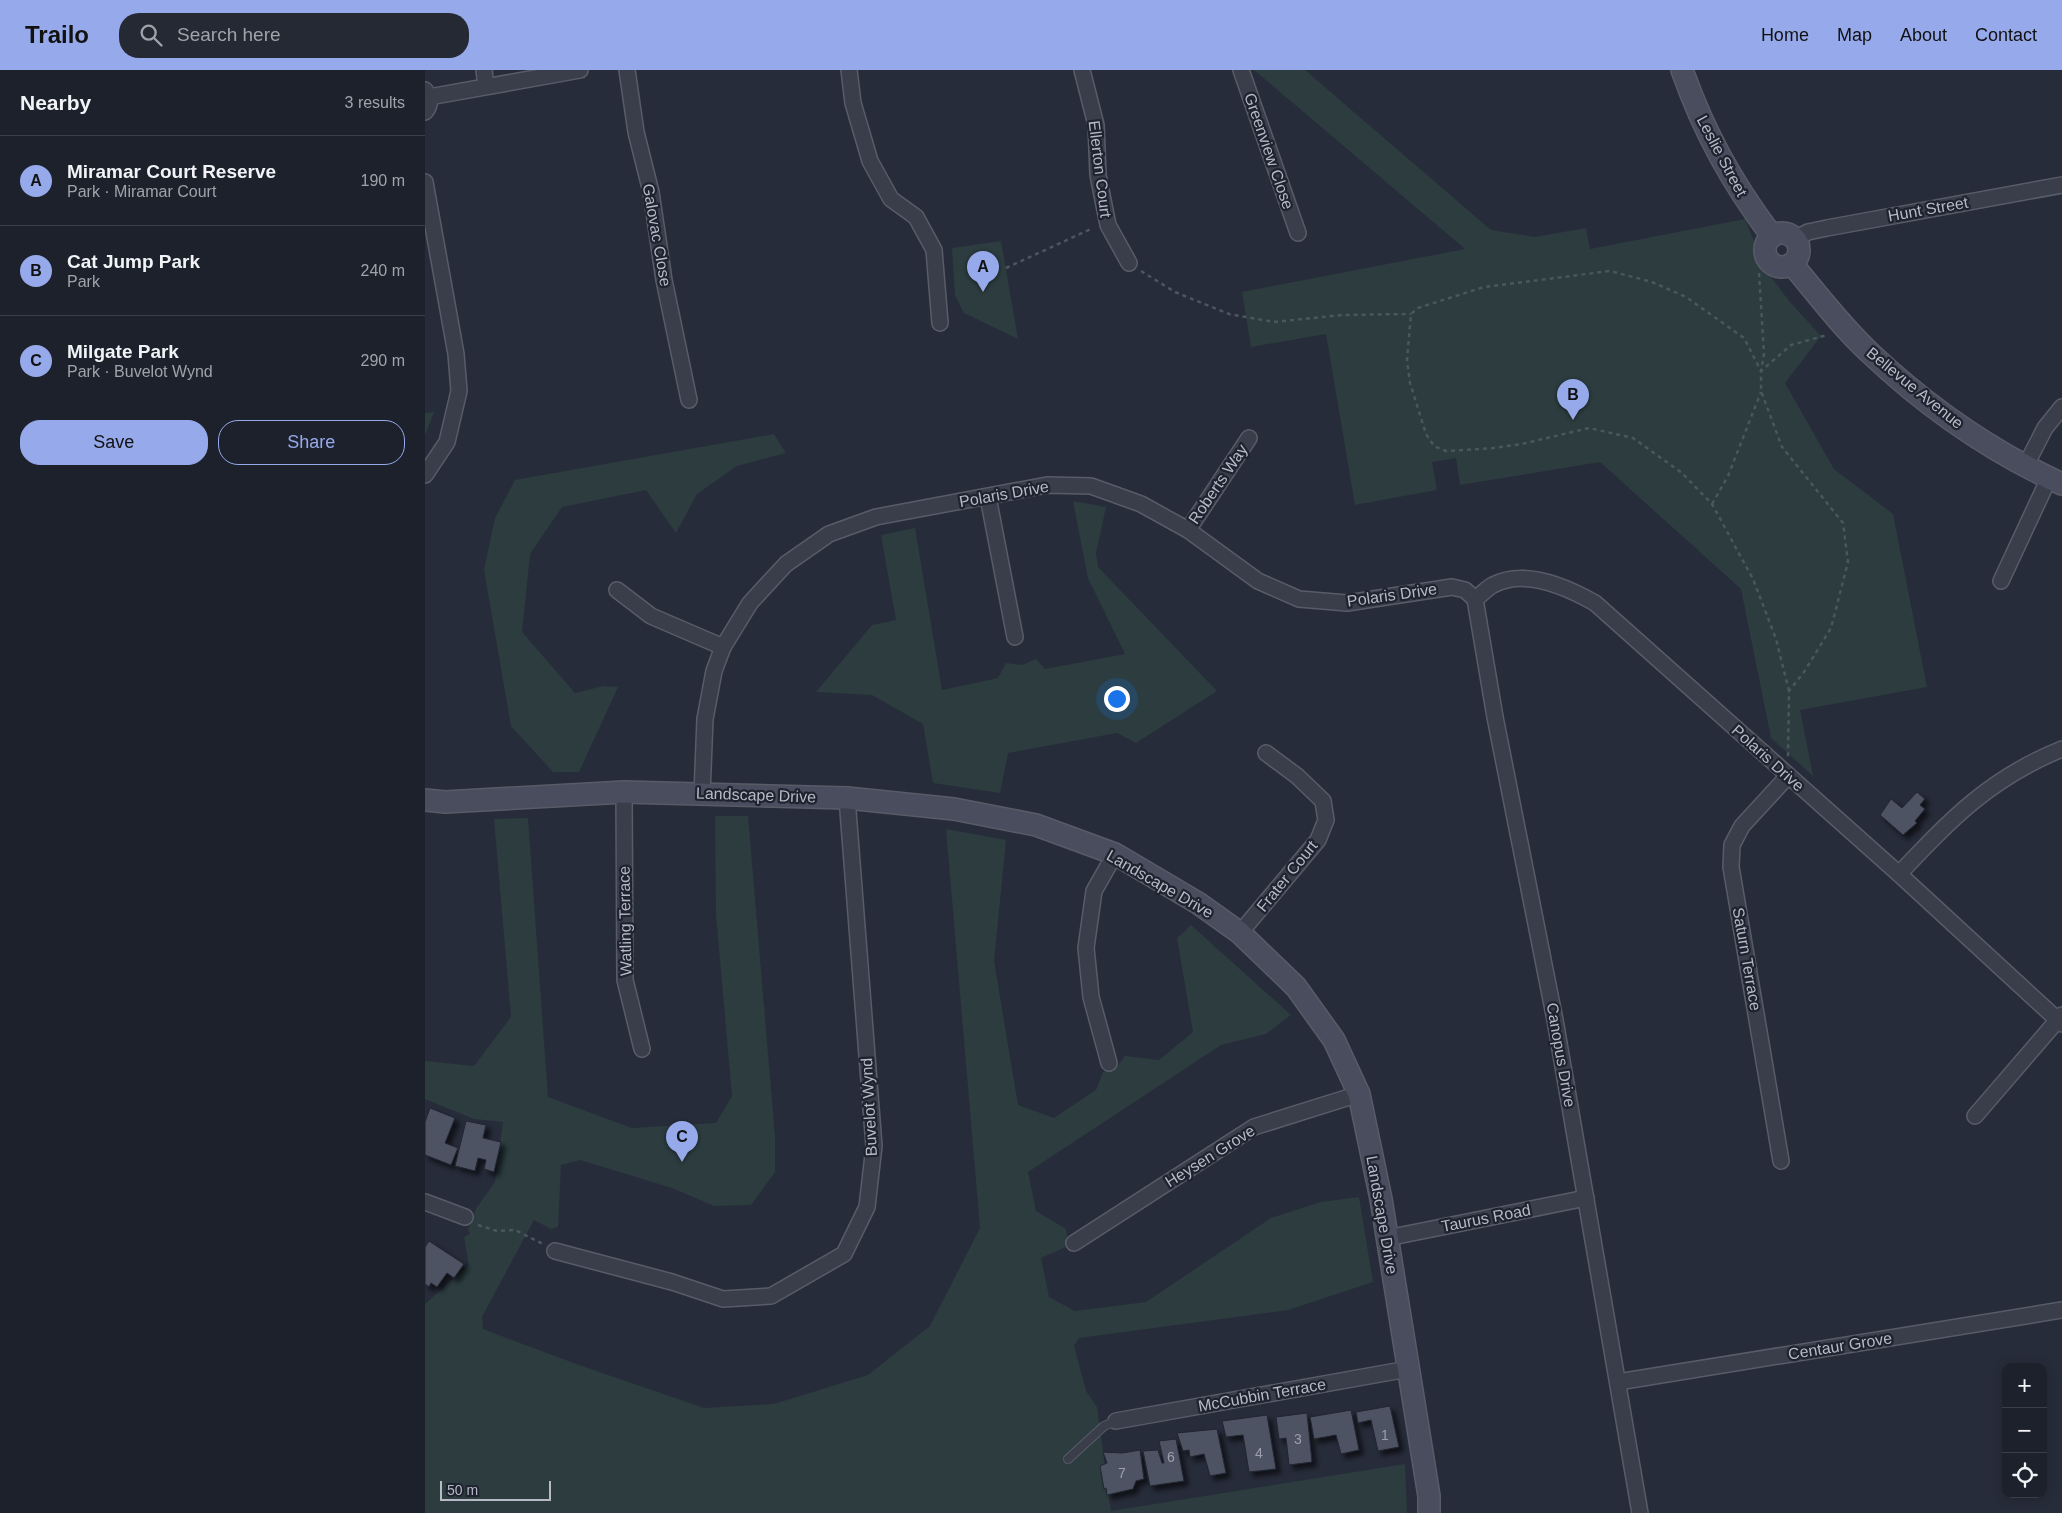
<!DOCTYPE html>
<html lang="en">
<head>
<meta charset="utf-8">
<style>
	body { margin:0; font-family:Helvetica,sans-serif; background:#252934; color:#f1f3f6 }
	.controls { position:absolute; right:15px; bottom:15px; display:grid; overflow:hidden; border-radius:10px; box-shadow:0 2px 12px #0003 }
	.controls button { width:45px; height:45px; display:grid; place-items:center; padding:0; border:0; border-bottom:1px solid #3b3e48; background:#1d212c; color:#f1f3f6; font:25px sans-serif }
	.scale { position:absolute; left:15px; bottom:12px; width:111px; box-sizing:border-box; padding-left:5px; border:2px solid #b6b9c6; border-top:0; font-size:14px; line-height:18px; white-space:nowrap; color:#b6b9c6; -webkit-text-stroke:4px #1f232f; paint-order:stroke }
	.you { position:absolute; left:691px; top:628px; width:18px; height:18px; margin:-12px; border:4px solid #fff; border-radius:50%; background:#1a73e8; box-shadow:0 0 0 8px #1a73e833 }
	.badge { display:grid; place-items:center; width:32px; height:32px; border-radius:50%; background:#96a9eb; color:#111; font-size:16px; font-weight:700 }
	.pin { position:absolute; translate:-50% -41px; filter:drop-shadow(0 1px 2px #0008) }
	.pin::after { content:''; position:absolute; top:26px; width:18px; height:15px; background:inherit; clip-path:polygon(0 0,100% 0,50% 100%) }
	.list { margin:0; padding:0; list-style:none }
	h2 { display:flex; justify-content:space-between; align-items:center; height:65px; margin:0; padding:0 20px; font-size:21px }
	h2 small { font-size:16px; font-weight:400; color:#a0a3a9 }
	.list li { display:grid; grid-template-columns:32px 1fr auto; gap:15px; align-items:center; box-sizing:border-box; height:90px; padding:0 20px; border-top:1px solid #3b3e48 }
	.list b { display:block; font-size:19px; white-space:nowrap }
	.list p { margin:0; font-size:16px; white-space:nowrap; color:#a0a3a9 }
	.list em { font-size:16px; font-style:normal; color:#a0a3a9 }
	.actions { display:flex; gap:10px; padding:15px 20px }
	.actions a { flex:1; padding:11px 0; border:1px solid #96a9eb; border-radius:20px; text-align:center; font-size:18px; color:#96a9eb }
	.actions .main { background:#96a9eb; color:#111 }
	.icon { flex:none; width:28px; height:28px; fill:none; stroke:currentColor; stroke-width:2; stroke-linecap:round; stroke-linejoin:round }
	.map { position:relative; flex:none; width:1637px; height:1443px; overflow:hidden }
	header { display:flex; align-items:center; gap:30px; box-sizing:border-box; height:70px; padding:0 25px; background:#96a9eb; color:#111 }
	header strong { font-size:24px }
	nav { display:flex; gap:28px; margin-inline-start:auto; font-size:18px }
	.search { width:350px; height:45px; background:#252934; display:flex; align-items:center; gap:12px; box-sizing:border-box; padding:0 18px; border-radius:20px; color:#a0a3a9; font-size:19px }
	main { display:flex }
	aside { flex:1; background:#1d212c }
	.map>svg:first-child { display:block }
</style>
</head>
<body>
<header>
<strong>Trailo</strong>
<div class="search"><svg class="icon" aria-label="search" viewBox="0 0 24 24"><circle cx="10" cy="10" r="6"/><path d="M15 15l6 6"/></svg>Search here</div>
<nav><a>Home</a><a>Map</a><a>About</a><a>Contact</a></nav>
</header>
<main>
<aside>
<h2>Nearby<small>3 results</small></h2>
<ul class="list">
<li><span class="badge">A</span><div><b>Miramar Court Reserve</b><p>Park · Miramar Court</p></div><em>190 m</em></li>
<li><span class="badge">B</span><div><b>Cat Jump Park</b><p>Park</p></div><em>240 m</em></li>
<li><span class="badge">C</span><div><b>Milgate Park</b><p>Park · Buvelot Wynd</p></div><em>290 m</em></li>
</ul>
<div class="actions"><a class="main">Save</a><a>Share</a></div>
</aside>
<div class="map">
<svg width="1637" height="1443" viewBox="0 0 1637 1443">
	<defs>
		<filter id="shadow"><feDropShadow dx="4.5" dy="4.5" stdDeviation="2.5" flood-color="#0009"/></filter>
	</defs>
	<rect width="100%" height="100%" fill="#272c3a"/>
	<!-- green -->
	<g fill="#2c3c3f">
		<path d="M829 0H880L1066 160 1110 167 1161 158 1165 179 1320 149 1340 199 1365 232 1396 266 1360 313 1409 399 1468 444 1502 617 1375 640 1388 706 1346 668 1316 519 1175 392 1035 415 1031 388 1007 392 1012 420 930 435 901 264 826 277 817 222 1040 179Z"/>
		<path d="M576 171 593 269 539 243 530 225 527 178Z"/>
		<path d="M9 342 0 365V343Z"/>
		<path d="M349 364 361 383 312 396 272 424 251 463 221 420 137 437 105 484 97 562 150 623 178 616 193 617 154 702H128L86 656 59 500 70 448 90 410Z"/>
		<path d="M648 431 681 437 671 483 673 497 792 621 711 673 692 663 583 683 575 723 508 713 498 654 447 625 391 622 447 555 471 550 456 465 490 458 517 620 573 608 581 593 597 595 611 589 620 599 700 584 663 508Z"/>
		<path d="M290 746H323L350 1067V1102L326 1135 289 1136 247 1118 155 1090 136 1095 133 1157 126 1159 109 1150 57 1247 58 1259 154 1295 279 1338 349 1334 443 1305 505 1256 555 1158 521 759 581 770 569 891 593 1035 629 1048 671 1020 678 1002 691 998 700 986 734 990 768 962 752 868 766 855 866 945 841 964 796 975 603 1102 611 1141 641 1159 643 1176 616 1188 624 1227 650 1241 721 1232 846 1148 896 1132 934 1127 948 1212 863 1240 654 1268 649 1276 661 1321 672 1337 686 1441 980 1394 982 1443H0V1234L44 1195 39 1167 45 1164 43 1159 52 1137 70 1112 78 1052 49 1049 0 1029V991L49 996 86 947 69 749 103 748 123 1027 207 1058 291 1053 307 1026 291 845Z"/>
	</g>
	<!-- building -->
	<g fill="#4d5262" stroke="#212531" filter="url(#shadow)">
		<path d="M1492 722 1500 729 1495 735 1500 739 1490 751 1492 753 1478 765 1455 745 1466 729 1477 738Z"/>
		<path d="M5 1038 30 1048 20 1073 33 1078 26 1095 0 1085V1052Z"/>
		<path d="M41 1051 61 1055 58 1068 76 1072 69 1102 59 1099 61 1090 53 1088 50 1101 30 1096Z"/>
		<path d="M4 1171 39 1194 29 1208 22 1203 12 1217 6 1213 4 1217 0 1214V1177Z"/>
		<path d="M965 1336 974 1377 953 1381 946 1350 933 1353 931 1342Z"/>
		<path d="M926 1340 934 1380 916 1384 911 1365 889 1369 885 1347Z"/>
		<path d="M882 1343 887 1392 864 1395 861 1368 854 1369 851 1347Z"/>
		<path d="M842 1345 851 1399 824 1402 818 1365 801 1367 797 1351Z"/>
		<path d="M792 1359 801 1403 785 1406 779 1384 765 1387 764 1380 758 1381 752 1363Z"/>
		<path d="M751 1369 759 1411 725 1416 718 1381 733 1380 737 1393H739L734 1371Z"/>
		<path d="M715 1380 719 1409 711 1411 708 1419 682 1425 681 1418 679 1419 675 1396 682 1393 678 1382 697 1383Z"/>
	</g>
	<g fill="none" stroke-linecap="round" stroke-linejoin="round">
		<!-- lane casing -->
		<g stroke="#585c68" stroke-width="10">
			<path id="lane" d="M643 1389 679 1356 691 1351"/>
		</g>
		<!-- street casing -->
		<g stroke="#585c68" stroke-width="18">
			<g id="street">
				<path d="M59 0 61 16"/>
				<path d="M202 0 211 62 226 122 239 210 264 330"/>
				<path d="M424 0 428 33 445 91 466 129 491 147 509 180 515 253"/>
				<path d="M657 0 671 55 673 105 683 155 704 193"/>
				<path d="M816 0 873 163"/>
				<path d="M0 20C6 27 6 35 0 42"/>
				<path d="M4 27 155 0"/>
				<path d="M0 112 31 284 34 321 22 372 0 405"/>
				<path d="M1370 169 1383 162 1402 158 1637 115"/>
				<path d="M1601 395 1620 358 1637 337"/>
				<path d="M563 427 590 567"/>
				<path d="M763 460 824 368"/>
				<path d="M1576 511 1624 408"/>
				<path d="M192 520 226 546 298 577"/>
				<path d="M1050 529 1070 647 1130 950 1215 1443"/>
				<path d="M199 722 200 910 217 979"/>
				<path d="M277 724 280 649 289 601 298 577 325 533 361 494 404 464 451 447 622 415 666 416 716 434 763 460 833 511 874 529 922 533 1027 517 1040 520 1050 529C1056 525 1062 518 1068 515 1100 498 1142 517 1170 533L1474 804 1637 954"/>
				<path d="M1474 804C1526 749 1565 708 1637 679"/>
				<path d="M815 863 893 770 901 750 898 731 872 706 841 683"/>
				<path d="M684 993 666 927 661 878 669 821 690 784"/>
				<path d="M1550 1046 1637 945"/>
				<path d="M1356 1091 1306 797 1307 775 1317 756 1363 706"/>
				<path d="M0 1132 40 1147"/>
				<path d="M962 1168 1161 1128"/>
				<path d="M649 1173 829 1057 934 1024"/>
				<path d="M130 1181 247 1212 298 1229 346 1226 419 1184 442 1137 449 1076 422 728"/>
				<path d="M1193 1312 1637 1240"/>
				<path d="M691 1351 983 1299"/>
			</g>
		</g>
		<!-- secondary casing -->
		<g stroke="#585c68" stroke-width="24">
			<g id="secondary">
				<path d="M1257 0C1279 62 1307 113 1347 166"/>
				<circle cx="1357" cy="180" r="17"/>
				<path d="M1367 194C1392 224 1416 256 1445 283 1501 336 1567 382 1637 414"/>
				<path d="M0 730 20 732 199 722 422 728 529 739 611 755 690 784 773 833 815 863 871 917 909 970 934 1024 956 1129 1004 1426V1443"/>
			</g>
		</g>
		<!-- path -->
		<g stroke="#4a575c" stroke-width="2.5" stroke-dasharray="4 4" stroke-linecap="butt">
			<path d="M1343 190 1334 203 1339 284 1336 301V321L1357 377 1418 453 1423 492 1406 558 1379 602 1364 621 1363 687"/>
			<path d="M581 198 668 158"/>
			<path d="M716 201 750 222 804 244 849 252 917 245 986 244"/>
			<path d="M1287 434 1303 406 1336 322"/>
			<path d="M1364 621 1351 569 1328 509 1287 434 1257 403 1208 368 1164 358 1097 374 1068 378 1021 381 1009 376 1001 364 985 313 982 290 986 244 993 238 1059 217 1185 201 1227 212 1261 227 1319 268 1336 301 1366 275 1402 265"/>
			<path d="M53 1155 72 1161 90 1160 118 1174"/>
		</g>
		<!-- lane -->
		<use href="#lane" stroke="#3a3e4b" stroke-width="8"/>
		<!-- street -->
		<use href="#street" stroke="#3a3e4b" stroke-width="15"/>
		<!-- secondary -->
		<use href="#secondary" stroke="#494d5d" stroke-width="21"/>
	</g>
	<g text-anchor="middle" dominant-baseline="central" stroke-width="4.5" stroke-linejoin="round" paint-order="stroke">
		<!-- number labels -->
		<g font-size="14" fill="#9c9fad">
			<text x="960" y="1365">1</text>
			<text x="873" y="1369">3</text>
			<text x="834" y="1383">4</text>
			<text x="746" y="1387">6</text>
			<text x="697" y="1403">7</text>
		</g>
		<!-- street labels -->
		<g font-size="16" fill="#b6b9c6" stroke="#1f232f">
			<text transform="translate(844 81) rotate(71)">Greenview Close</text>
			<text transform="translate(1297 86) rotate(62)">Leslie Street</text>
			<text transform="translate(675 99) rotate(83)">Ellerton Court</text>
			<text transform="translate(1503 139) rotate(-10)">Hunt Street</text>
			<text transform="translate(232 165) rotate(80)">Galovac Close</text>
			<text transform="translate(1490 318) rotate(39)">Bellevue Avenue</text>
			<text transform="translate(793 414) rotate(-56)">Roberts Way</text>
			<text transform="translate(579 424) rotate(-10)">Polaris Drive</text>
			<text transform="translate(967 525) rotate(-8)">Polaris Drive</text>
			<text transform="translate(1343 688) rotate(42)">Polaris Drive</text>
			<text transform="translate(331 725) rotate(2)">Landscape Drive</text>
			<text transform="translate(862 806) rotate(-51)">Frater Court</text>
			<text transform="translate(735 814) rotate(30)">Landscape Drive</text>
			<text transform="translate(200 851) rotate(-91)">Watling Terrace</text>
			<text transform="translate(1322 889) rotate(80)">Saturn Terrace</text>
			<text transform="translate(1136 985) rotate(80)">Canopus Drive</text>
			<text transform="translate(444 1037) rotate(-93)">Buvelot Wynd</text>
			<text transform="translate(785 1086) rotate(-32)">Heysen Grove</text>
			<text transform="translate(957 1145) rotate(80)">Landscape Drive</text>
			<text transform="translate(1061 1148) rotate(-11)">Taurus Road</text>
			<text transform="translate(1415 1276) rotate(-9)">Centaur Grove</text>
			<text transform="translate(837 1325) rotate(-10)">McCubbin Terrace</text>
		</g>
	</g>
</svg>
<div class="controls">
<button>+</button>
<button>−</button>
<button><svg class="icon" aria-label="locate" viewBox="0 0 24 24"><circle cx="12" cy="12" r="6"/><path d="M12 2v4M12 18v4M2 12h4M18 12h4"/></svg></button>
</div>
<div class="scale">50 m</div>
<div class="you"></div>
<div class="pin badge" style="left:558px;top:222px">A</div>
<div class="pin badge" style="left:1148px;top:350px">B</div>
<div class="pin badge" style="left:257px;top:1092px">C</div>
</div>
</main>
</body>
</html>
